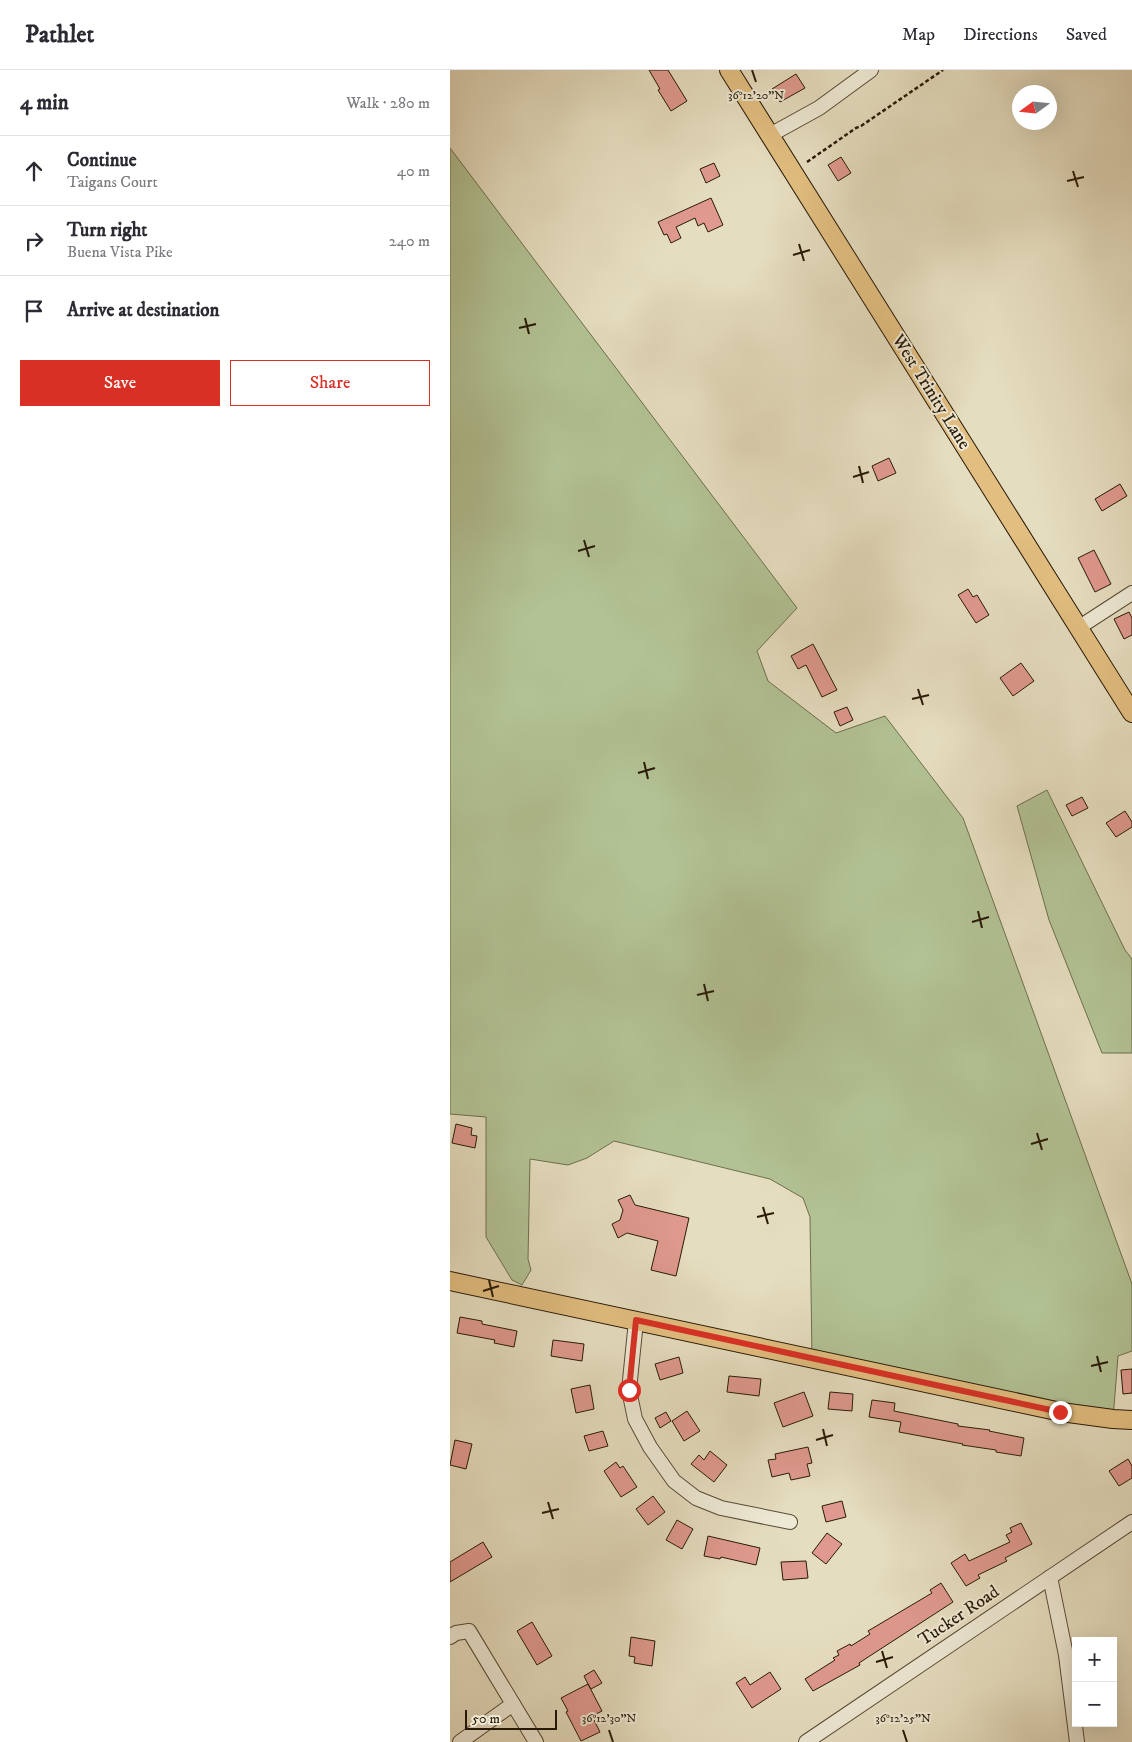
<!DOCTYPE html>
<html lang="en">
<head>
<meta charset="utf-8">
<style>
	body { margin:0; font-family:"IM FELL DW Pica",serif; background:#f2f2f3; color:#2b2b33 }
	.controls { position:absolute; right:15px; bottom:15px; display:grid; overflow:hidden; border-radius:0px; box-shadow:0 5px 20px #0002 }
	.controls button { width:45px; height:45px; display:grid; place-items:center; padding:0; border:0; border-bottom:1px solid #e1e1e2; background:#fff; color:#2b2b33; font:25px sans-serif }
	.compass { position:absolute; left:562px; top:15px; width:45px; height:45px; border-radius:50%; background:#fff; box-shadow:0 5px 20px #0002; rotate:255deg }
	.scale { position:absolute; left:15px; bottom:12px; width:92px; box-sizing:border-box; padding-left:5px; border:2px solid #291a07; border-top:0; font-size:14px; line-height:18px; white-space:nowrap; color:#291a07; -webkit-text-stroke:4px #eee9d5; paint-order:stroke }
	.stop { position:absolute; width:15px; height:15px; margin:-11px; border:4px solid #d93025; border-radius:50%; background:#fff }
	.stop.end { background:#d93025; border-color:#fff; box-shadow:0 1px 5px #0008 }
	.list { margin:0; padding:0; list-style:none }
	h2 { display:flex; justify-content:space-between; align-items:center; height:65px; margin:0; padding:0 20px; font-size:21px }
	h2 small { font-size:16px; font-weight:400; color:#7c7c81 }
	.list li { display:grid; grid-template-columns:32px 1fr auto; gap:15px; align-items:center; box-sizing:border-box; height:70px; padding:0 20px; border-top:1px solid #e1e1e2 }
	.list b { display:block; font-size:19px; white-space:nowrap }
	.list p { margin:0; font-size:16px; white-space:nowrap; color:#7c7c81 }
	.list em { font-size:16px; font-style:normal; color:#7c7c81 }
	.actions { display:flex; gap:10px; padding:15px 20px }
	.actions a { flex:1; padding:11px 0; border:1px solid #d93025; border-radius:0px; text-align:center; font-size:18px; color:#d93025 }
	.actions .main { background:#d93025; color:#fff }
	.icon { flex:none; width:28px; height:28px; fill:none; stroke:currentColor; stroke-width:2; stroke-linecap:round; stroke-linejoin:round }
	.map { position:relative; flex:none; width:682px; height:1672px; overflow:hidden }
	header { display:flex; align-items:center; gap:30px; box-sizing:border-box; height:70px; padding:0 25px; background:#fff; border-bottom:1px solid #e1e1e2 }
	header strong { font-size:24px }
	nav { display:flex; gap:28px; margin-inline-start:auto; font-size:18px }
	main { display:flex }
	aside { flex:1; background:#fff }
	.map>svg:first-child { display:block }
</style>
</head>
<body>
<header>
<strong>Pathlet</strong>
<nav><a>Map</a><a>Directions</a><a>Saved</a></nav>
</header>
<main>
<aside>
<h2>4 min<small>Walk · 280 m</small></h2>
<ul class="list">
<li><svg class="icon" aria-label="ahead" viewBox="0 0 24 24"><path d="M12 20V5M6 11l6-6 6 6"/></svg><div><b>Continue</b><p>Taigans Court</p></div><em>40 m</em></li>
<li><svg class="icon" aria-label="right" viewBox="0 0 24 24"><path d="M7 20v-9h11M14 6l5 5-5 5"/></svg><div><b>Turn right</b><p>Buena Vista Pike</p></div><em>240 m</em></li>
<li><svg class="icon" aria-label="arrive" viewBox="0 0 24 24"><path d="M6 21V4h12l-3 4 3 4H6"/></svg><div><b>Arrive at destination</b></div></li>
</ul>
<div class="actions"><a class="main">Save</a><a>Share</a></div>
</aside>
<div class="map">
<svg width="682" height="1672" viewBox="0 0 682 1672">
	<rect width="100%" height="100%" fill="#e5ddbf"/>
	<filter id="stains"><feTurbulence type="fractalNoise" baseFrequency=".004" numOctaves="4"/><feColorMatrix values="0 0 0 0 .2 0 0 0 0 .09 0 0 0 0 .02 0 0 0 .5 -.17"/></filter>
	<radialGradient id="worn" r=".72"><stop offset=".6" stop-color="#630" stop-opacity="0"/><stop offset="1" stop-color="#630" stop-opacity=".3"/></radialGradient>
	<!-- green -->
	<g fill="#b2c294" stroke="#6e6e4e">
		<path d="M0 78 347 538 307 581 318 611 386 663 435 646 513 748 682 1214V1281L668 1286 663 1349 362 1288 360 1147 353 1128 320 1109 164 1071 137 1088 118 1095 80 1089 78 1189 81 1200 72 1215 62 1210 36 1167V1047L0 1044Z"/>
		<path d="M597 720 675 880 682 889V983H652L599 850 567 736Z"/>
	</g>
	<!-- building -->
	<g fill="#df998e" stroke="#291a07">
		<path d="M199 0H218L237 31 221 41 208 20 210 19Z"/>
		<path d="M346 4 355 18 330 32 322 19Z"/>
		<path d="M391 87 401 103 388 111 378 95Z"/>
		<path d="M264 93 270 106 256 113 250 99Z"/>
		<path d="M261 128 273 155 258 162 254 153 248 156 245 148 226 157 231 168 221 173 217 164 214 165 208 152Z"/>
		<path d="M439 388 446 403 428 411 422 396Z"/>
		<path d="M670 414 677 426 652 441 645 429Z"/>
		<path d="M644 480 661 514 645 522 628 488Z"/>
		<path d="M518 519 523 527 527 525 539 545 526 553 508 525Z"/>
		<path d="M679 542 682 548V565L674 569 664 549Z"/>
		<path d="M363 574 387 620 372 627 356 595 348 599 341 586Z"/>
		<path d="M571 593 584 611 563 626 550 608Z"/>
		<path d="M397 637 403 650 390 656 384 642Z"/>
		<path d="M632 727 638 738 622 746 616 735Z"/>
		<path d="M675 741 682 752V757L666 767 656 753Z"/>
		<path d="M6 1054 22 1058 21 1065 27 1066 25 1078 2 1073Z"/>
		<path d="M180 1125 185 1135 239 1148 226 1206 201 1200 208 1171 177 1163 168 1168 162 1154 170 1150 173 1140 168 1130Z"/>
		<path d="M10 1247 32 1251V1254L67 1261 64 1277 44 1273 45 1270 7 1263Z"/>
		<path d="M103 1270 134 1274 132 1291 101 1286Z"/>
		<path d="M229 1287 233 1303 210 1310 205 1294Z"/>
		<path d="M682 1299V1323L673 1324 671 1300Z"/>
		<path d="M279 1306 311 1309 309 1326 277 1322Z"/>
		<path d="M140 1315 144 1339 126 1343 121 1319Z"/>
		<path d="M354 1322 363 1346 333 1357 324 1333Z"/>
		<path d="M380 1322 403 1324 402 1341 378 1339Z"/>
		<path d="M422 1330 445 1333 444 1341 508 1354V1356L540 1360 539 1361 574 1368 571 1386 546 1382V1380L512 1375 513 1374 449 1362 451 1352 419 1347Z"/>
		<path d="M237 1341 250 1361 234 1371 222 1351Z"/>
		<path d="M216 1342 221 1351 210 1358 205 1348Z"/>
		<path d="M153 1361 158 1376 139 1381 134 1366Z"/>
		<path d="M5 1370 22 1374 16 1399 0 1395Z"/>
		<path d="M358 1377 362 1393 357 1394 360 1406 341 1410 339 1403 322 1407 318 1390 326 1389 325 1384Z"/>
		<path d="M260 1381 277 1395 264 1412 241 1394 249 1385 254 1390Z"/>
		<path d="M678 1389 682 1396V1408L669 1416 659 1401Z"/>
		<path d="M166 1392 170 1398 173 1396 187 1417 171 1427 154 1401Z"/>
		<path d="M203 1426 215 1442 198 1455 186 1439Z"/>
		<path d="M392 1431 396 1447 376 1452 372 1436Z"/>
		<path d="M227 1450 243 1459 232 1479 216 1470Z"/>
		<path d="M571 1453 582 1474 555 1488 557 1491 528 1505 530 1508 516 1516 501 1493 515 1484 519 1491 560 1472 556 1465 562 1462 560 1458Z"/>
		<path d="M377 1463 392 1474 376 1494 362 1483Z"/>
		<path d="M258 1466 310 1478 306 1495 271 1487 270 1489 254 1486Z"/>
		<path d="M33 1472 42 1487 0 1512V1492Z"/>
		<path d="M356 1491 358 1508 333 1510 331 1492Z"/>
		<path d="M491 1513 503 1532 409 1593 410 1595 363 1621 355 1609 385 1590 383 1588 389 1585 387 1581 400 1574 401 1576 420 1564 418 1561 482 1523 480 1520Z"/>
		<path d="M82 1552 102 1586 87 1595 67 1561Z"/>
		<path d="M181 1567 205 1571 202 1596 184 1593 185 1587 179 1586Z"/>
		<path d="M144 1600 152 1613 141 1619 138 1614 152 1641 142 1646 150 1662 131 1671 116 1642 118 1641 111 1628 138 1614 134 1606Z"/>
		<path d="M320 1602 331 1619 302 1638 286 1613 295 1607 300 1615Z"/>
	</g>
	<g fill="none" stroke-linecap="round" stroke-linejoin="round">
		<!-- minor casing -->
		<g stroke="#584b35" stroke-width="16">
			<g id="minor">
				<path d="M320 65 369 38 421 0"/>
				<path d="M628 558 682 523"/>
				<path d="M186 1251 179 1320 185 1349 200 1377 224 1411 246 1428 271 1438 340 1452"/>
				<path d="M600 1507 616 1585 627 1672"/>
				<path d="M0 1567 6 1563 19 1561 86 1672"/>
				<path d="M10 1672 63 1634"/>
				<path d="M356 1672 682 1452"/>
			</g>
		</g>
		<!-- major casing -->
		<g stroke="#291a07" stroke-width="20">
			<g id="major">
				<path d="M279 0 682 643"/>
				<path d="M0 1211 611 1342 663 1349 682 1350"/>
			</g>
		</g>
		<!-- path -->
		<path stroke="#291a07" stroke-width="2.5" stroke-dasharray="4 2.5" stroke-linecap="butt" d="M357 92 406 58 411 56 493 0"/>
		<!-- minor -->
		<use href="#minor" stroke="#eee9d5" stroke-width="14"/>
		<!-- major -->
		<use href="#major" stroke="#e2be80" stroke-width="18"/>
	</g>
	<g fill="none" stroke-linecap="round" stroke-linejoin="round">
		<!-- route -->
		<path stroke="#d93025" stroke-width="6" d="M179 1320 186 1250 610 1342"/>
	</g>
	<!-- ticks -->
	<path fill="none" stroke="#291a07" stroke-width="2" d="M302 0 306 12M623 101 628 117M617 111 634 107M349 174 354 191M343 185 360 180M75 248 79 264M69 258 86 254M409 396 413 413M403 407 419 402M134 470 139 487M128 481 145 476M468 619 473 635M462 629 479 625M194 692 198 709M188 703 205 698M528 841 532 858M522 852 539 847M254 914 258 931M247 925 264 921M587 1063 592 1080M581 1074 598 1069M313 1137 318 1154M307 1147 324 1143M39 1210 43 1227M33 1221 49 1216M647 1286 651 1302M641 1296 658 1292M373 1359 377 1376M366 1370 383 1365M98 1432 103 1449M92 1443 109 1439M432 1581 437 1598M426 1592 443 1587M159 1660 163 1672M453 1660 457 1672"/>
	<g text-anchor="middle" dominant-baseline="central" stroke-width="4" stroke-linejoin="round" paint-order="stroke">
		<!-- street labels -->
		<g font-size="18" fill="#291a07" stroke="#eee9d5">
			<text transform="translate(481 322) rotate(58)">West Trinity Lane</text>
			<text transform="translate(509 1546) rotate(-34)">Tucker Road</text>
		</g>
	</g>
	<g font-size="12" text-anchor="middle" fill="#291a07" stroke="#eee9d5" stroke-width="4" stroke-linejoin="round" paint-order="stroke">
		<text x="306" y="29">36°12'20"N</text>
		<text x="159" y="1652">36°12'30"N</text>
		<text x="453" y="1652">36°12'25"N</text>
	</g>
	<rect width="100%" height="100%" filter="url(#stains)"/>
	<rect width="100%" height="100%" fill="url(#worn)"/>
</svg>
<div class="controls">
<button>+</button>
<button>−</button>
</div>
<svg class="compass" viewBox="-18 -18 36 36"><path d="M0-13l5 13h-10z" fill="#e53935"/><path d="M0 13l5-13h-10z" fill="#7c7c81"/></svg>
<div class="scale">50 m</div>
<div class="stop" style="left:179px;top:1320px"></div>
<div class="stop end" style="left:610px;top:1342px"></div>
</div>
</main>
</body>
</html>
